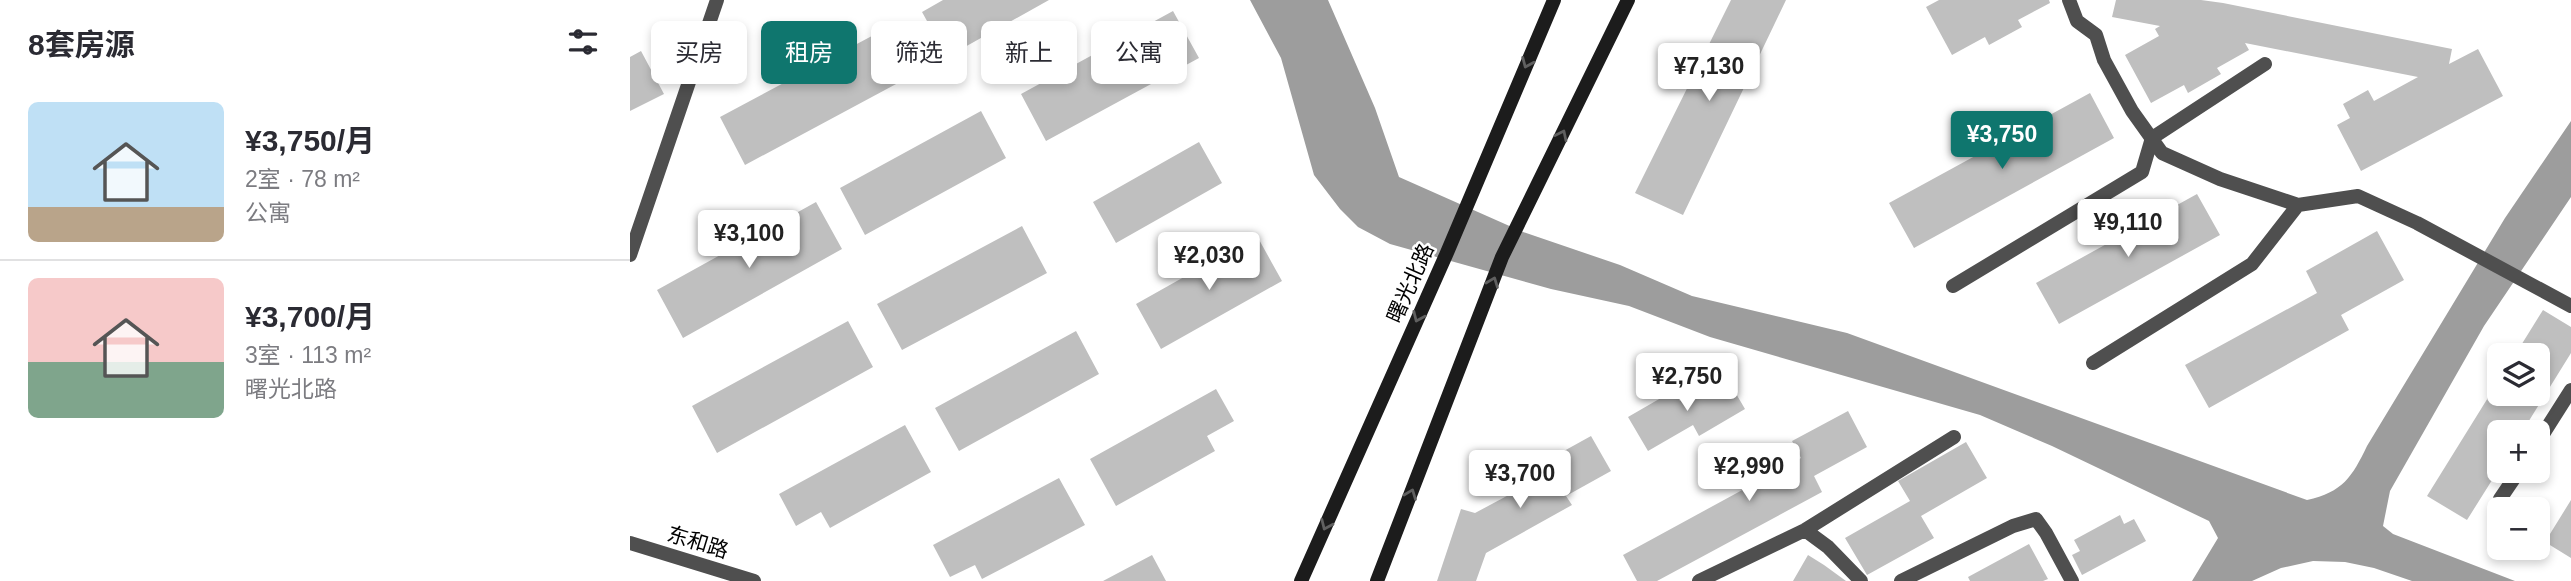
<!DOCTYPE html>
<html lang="zh">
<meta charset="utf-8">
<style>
body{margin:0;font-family:Helvetica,"Noto Sans SC",sans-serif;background:#f2f2f3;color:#2b2b33;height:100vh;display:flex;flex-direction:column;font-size:26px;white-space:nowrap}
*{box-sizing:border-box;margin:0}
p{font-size:23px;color:#7c7c81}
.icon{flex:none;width:38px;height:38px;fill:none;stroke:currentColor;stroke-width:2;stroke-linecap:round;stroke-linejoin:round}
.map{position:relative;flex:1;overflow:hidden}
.details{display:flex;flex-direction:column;background:#fff;width:630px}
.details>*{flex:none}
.guide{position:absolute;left:21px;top:21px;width:665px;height:63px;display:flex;gap:14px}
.controls{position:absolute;left:1857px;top:343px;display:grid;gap:14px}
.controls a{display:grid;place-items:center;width:63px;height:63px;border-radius:10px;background:#fff;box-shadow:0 4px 10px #0003;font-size:35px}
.price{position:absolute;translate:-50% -60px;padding:0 16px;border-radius:7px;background:#fff;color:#222;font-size:23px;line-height:46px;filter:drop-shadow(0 2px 4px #0008)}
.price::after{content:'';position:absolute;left:50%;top:42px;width:21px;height:16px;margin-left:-10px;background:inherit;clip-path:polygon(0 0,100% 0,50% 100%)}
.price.current{background:#0f766e;color:#fff}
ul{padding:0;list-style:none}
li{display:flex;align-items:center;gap:21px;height:175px;padding:0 28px}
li+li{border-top:2px solid #e1e1e2}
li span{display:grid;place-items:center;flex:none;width:196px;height:140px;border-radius:10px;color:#555}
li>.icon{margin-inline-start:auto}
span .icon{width:84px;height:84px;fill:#fffc;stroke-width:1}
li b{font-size:30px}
h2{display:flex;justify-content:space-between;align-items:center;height:84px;padding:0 28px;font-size:30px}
.pill{padding:0 24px;border-radius:10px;background:#fff;box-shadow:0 4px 10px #0003;font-size:24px;line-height:63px}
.pill.current{background:#0f766e;color:#fff}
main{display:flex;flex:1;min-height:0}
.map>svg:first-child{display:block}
.water{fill:#9d9d9d}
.building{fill:#bfbfbf}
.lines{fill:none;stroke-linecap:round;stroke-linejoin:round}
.service{stroke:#4f4f4f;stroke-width:14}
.tertiary{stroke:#4f4f4f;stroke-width:14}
.secondary{stroke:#1c1c1c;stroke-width:14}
.oneway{stroke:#606060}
.labels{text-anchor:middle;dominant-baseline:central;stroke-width:5;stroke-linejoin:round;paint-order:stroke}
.street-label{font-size:21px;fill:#000;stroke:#fff}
</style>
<main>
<section class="details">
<h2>8套房源<svg class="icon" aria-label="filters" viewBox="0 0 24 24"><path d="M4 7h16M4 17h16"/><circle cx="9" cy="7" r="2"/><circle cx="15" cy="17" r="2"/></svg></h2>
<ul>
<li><span style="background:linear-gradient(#bfe0f5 75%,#b9a48a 0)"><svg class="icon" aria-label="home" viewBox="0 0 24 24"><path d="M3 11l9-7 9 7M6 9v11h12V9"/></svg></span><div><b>¥3,750/月</b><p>2室 · 78 m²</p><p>公寓</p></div></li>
<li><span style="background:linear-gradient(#f6c9c9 60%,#7fa58c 0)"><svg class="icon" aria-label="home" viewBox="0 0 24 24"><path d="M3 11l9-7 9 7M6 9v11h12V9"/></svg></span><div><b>¥3,700/月</b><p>3室 · 113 m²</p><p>曙光北路</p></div></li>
</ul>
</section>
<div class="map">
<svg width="1941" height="581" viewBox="0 0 1941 581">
<rect width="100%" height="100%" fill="#fff"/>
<!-- water -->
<path class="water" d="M620 0H698L745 108 769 177 893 232 990 265 1062 296 1217 333 1677 500C1713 492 1722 477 1737 446L1875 218 1941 121V197L1854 326 1760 491 1753 526 1763 534 1885 581H1782L1744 568 1715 562 1683 561 1651 568 1622 581H1562L1588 538 1579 521 1422 446 1350 415 1080 337 999 306 921 289 760 244 728 227 710 209 684 175 651 58Z"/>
<!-- building -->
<path class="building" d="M313 0H419L317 57 292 12Z
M1101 0H1156L1053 215 1005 193Z
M1309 0H1419L1420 3 1388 20 1392 27 1359 45 1355 37 1322 55 1296 7Z
M1486 0H1571L1593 3 1822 49 1819 64 1848 49 1873 96 1731 171 1707 125 1720 118 1713 104 1738 90 1744 101 1788 77 1615 43 1619 50 1587 68 1591 74 1558 93 1554 85 1521 103 1495 55 1529 36 1525 29 1530 26 1482 17Z
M543 11 569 58 416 141 391 94Z
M255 29 281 76 115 165 90 117Z
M11 51 34 94 0 111V57Z
M1460 93 1484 138 1284 248 1259 203Z
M351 111 376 158 235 235 210 188Z
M569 142 592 183 486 243 463 202Z
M1567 194 1590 235 1429 324 1406 283Z
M186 202 212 249 53 338 27 290Z
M392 226 417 273 272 350 247 304Z
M1747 231 1774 280 1711 315 1719 330 1579 408 1555 365 1687 293 1676 271Z
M627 236 652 281 531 349 506 304Z
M1913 310 1941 327V353L1892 432H1869V469L1837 520 1797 496 1869 380V394H1908V355H1885Z
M218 321 243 367 87 453 62 406Z
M446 331 469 374 329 451 305 408Z
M1095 375 1115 409 1069 436 1063 425 1018 451 998 417 1043 391 1050 401Z
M586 389 604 421 577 436 585 451 486 506 460 459Z
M1218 411 1237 447 1184 476 1192 492 1027 581H1007L993 555 1171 458 1162 441Z
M275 425 301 472 200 528 191 512 166 526 149 494Z
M961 436 981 471 936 496 942 505 856 553 846 581H807L831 509 845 513 920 473 914 462Z
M1336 442 1357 478 1291 516 1304 538 1237 575 1215 538 1280 501 1268 481Z
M429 478 455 525 352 579 345 565 320 577 303 545Z
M1941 500V558L1915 542Z
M1490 515 1494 524 1504 519 1516 541 1452 575 1442 555 1450 551 1444 540Z
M1399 544 1418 579 1413 581H1340L1338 577Z
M522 555 536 581H473Z
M1178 555 1194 565 1216 581H1163Z"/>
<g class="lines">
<!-- service -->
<path class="service" d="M1439 0 1447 21 1466 35 1474 60 1502 111 1532 153 1590 179 1668 205 1728 196 1787 223 1941 306
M0 255 87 0
M1323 286 1512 172 1522 138 1635 64
M1463 363 1622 264 1668 205
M1908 442 1941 390
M1870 499 1889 471
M1175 530 1198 547 1231 581
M1069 581 1175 530 1324 437
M1271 581 1383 526 1406 519 1416 533 1442 581"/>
<!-- tertiary -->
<path class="tertiary" d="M0 543 124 581"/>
<!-- secondary -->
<path class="secondary" d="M671 581 816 255 924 0
M747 581 872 257 998 0"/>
</g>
<!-- one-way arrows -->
<defs><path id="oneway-chevron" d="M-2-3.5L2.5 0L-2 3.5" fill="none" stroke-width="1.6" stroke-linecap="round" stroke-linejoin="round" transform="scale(1.75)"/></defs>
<g class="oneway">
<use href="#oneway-chevron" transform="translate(897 63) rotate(113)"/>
<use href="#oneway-chevron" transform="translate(932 135) rotate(-64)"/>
<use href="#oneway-chevron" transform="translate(863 282) rotate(-69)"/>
<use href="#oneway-chevron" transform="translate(788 317) rotate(114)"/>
<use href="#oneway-chevron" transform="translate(781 494) rotate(-69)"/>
<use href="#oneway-chevron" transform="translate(696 525) rotate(114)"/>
</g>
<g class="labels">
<!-- street labels -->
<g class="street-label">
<text transform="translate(780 283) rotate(-66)">曙光北路</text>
<text transform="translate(68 542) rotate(17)">东和路</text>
</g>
</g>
</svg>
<div class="controls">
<a><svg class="icon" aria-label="layers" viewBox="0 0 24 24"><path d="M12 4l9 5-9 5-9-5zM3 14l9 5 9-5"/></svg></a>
<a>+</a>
<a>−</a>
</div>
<b class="price" style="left:1079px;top:103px">¥7,130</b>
<b class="price current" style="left:1372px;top:171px">¥3,750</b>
<b class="price" style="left:1498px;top:259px">¥9,110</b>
<b class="price" style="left:119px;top:270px">¥3,100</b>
<b class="price" style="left:579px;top:292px">¥2,030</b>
<b class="price" style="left:1057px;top:413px">¥2,750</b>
<b class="price" style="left:1119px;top:503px">¥2,990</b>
<b class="price" style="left:890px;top:510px">¥3,700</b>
<div class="guide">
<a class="pill">买房</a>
<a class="pill current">租房</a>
<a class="pill">筛选</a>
<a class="pill">新上</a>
<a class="pill">公寓</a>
</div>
</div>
</main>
